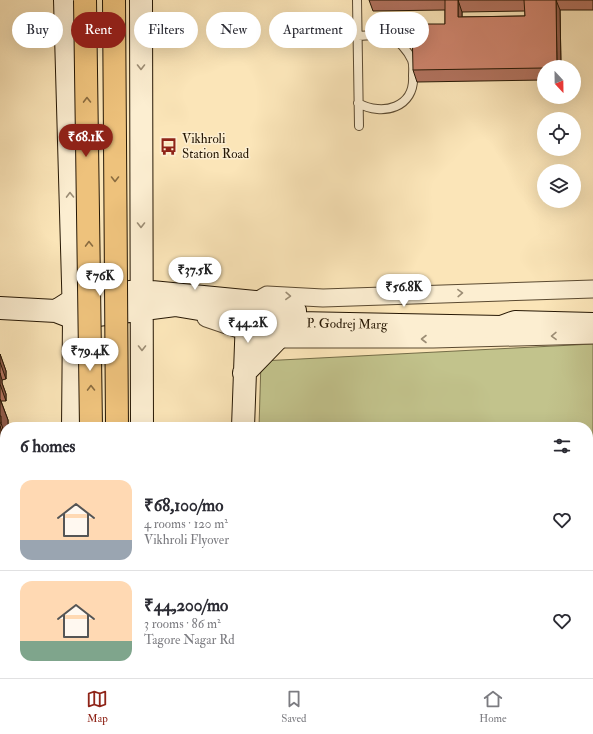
<!DOCTYPE html>
<meta charset="utf-8">
<style>
body{margin:0;font-family:"IM FELL Double Pica",serif;background:#f7f7f7;color:#2b2b33;height:100vh;display:flex;flex-direction:column;font-size:15px;white-space:nowrap}
*{box-sizing:border-box;margin:0}
p{font-size:13px;color:#7c7c81}
.icon{flex:none;width:22px;height:22px;fill:none;stroke:currentColor;stroke-width:2;stroke-linecap:round;stroke-linejoin:round}
.map{position:relative;flex:1;overflow:hidden}
.details{position:absolute;left:0px;top:422px;width:593px;height:256px;display:flex;flex-direction:column;background:#fff;border-radius:16px 16px 0 0;box-shadow:0 4px 16px #0002}
.details>*{flex:none}
.banner{position:absolute;left:12px;top:12px;width:569px;height:36px;display:flex;gap:8px}
.needle{width:26px;rotate:158deg}
.tools{position:absolute;left:537px;top:60px;display:grid;gap:8px}
.tools a{display:grid;place-items:center;width:44px;height:44px;border-radius:50%;background:#fff;box-shadow:0 4px 16px #0002;font-size:20px}
.price{position:absolute;translate:-50% -34px;padding:0 9px;border-radius:14px;background:#fff;color:#222;font-size:13px;line-height:26px;filter:drop-shadow(0 1px 2px #0008)}
.price::after{content:'';position:absolute;left:50%;top:24px;width:12px;height:9px;margin-left:-6px;background:inherit;clip-path:polygon(0 0,100% 0,50% 100%)}
.price.selected{background:#8f2418;color:#fff}
ul{padding:0;list-style:none}
li{display:flex;align-items:center;gap:12px;height:100px;padding:0 20px}
li+li{border-top:1px solid #e1e1e2}
li span{display:grid;place-items:center;flex:none;width:112px;height:80px;border-radius:12px;color:#555}
li>.icon{margin-inline-start:auto}
span .icon{width:48px;height:48px;fill:#fffc;stroke-width:1}
li b{font-size:17px}
h2{display:flex;justify-content:space-between;align-items:center;height:48px;padding:0 20px;font-size:17px}
.tag{padding:0 14px;border-radius:18px;background:#fff;box-shadow:0 4px 16px #0002;font-size:14px;line-height:36px}
.tag.selected{background:#8f2418;color:#fff}
.tab-bar{display:flex;justify-content:space-around;align-items:center;height:56px;border-top:1px solid #e1e1e2;background:#fff;font-size:11px;color:#7c7c81}
.tab-bar a{display:grid;justify-items:center;gap:2px}
.tab-bar .selected{color:#8f2418}
.map>svg:first-child{display:block}
.green{fill:#c2c38c;stroke:#746d48}
.lines{fill:none;stroke-linecap:round;stroke-linejoin:round}
.stream{stroke:#6f7c68;stroke-width:4}
.lane-casing{stroke:#5b4a31;stroke-width:10}
.street-casing{stroke:#5b4a31;stroke-width:19}
.secondary-casing{stroke:#261704;stroke-width:24}
.highway-casing{stroke:#261704;stroke-width:24}
.lane{stroke:#fceed1;stroke-width:8}
.street{stroke:#fceed1;stroke-width:17}
.secondary{stroke:#fceed1;stroke-width:22}
.highway{stroke:#eec27c;stroke-width:22}
.highway-bridge-casing{stroke:#261704;stroke-width:24;stroke-linecap:butt}
.highway-bridge{stroke:#eec27c;stroke-width:22}
.wall{fill:#b1725e;stroke:#261704;fill-rule:evenodd}
.shaded-wall{fill:#905c4c;stroke:#261704}
.building{fill:#ce846d;stroke:#261704}
.oneway{stroke:#9c8d75}
.oneway2{stroke:#8a6c40}
.labels{text-anchor:middle;dominant-baseline:central;stroke-width:3;stroke-linejoin:round;paint-order:stroke}
.poi-label{font-size:13px;fill:#261704;stroke:#fceed1;text-anchor:start}
.street-label{font-size:13px;fill:#261704;stroke:#fceed1}
</style>
<div class="map">
<svg width="593" height="678" viewBox="0 0 593 678">
<rect width="100%" height="100%" fill="#fbe5b8"/>
<filter id="stains"><feTurbulence type="fractalNoise" baseFrequency=".005" numOctaves="4"/><feColorMatrix values="0 0 0 0 .2 0 0 0 0 .09 0 0 0 0 .02 0 0 0 .5 -.17"/></filter>
<radialGradient id="worn" r=".72"><stop offset=".6" stop-color="#630" stop-opacity="0"/><stop offset="1" stop-color="#630" stop-opacity=".3"/></radialGradient>
<!-- green -->
<path class="green" d="M593 344V678H455L453 673H588V427H259L261 361Z"/>
<g class="lines">
<!-- stream -->
<path class="stream" d="M423 673 425 678
M46 678 47 676"/>
<defs>
<path id="lane" d="M357 0 359 126
M358 36 390 34C399 42 407 49 412 60 414 65 413 71 413 76 415 107 383 117 358 103"/>
<path id="street" d="M255 302 267 295 323 298 593 289
M206 318 259 336 277 339H433L593 335
M342 673V678"/>
<path id="secondary" d="M65 0 74 318 73 427
M141 0 142 427
M0 308 56 311 74 318 175 305 247 317 298 323 501 327 515 322 593 324
M56 311 78 297 141 291 255 302 295 311
M244 373 277 339
M243 427 247 317
M242 673V678"/>
<path id="highway" d="M72 673V678
M95 673V678
M119 673V678
M143 673V678"/>
</defs>
<!-- lane casing -->
<use href="#lane" class="lane-casing"/>
<!-- street casing -->
<use href="#street" class="street-casing"/>
<!-- secondary casing -->
<use href="#secondary" class="secondary-casing"/>
<!-- highway casing -->
<use href="#highway" class="highway-casing"/>
<!-- lane -->
<use href="#lane" class="lane"/>
<!-- street -->
<use href="#street" class="street"/>
<!-- secondary -->
<use href="#secondary" class="secondary"/>
<!-- highway -->
<use href="#highway" class="highway"/>
<defs>
<path id="highway-bridge" d="M85 0 91 427
M114 0 117 427"/>
</defs>
<!-- highway-bridge casing -->
<use href="#highway-bridge" class="highway-bridge-casing"/>
<!-- highway-bridge -->
<use href="#highway-bridge" class="highway-bridge"/>
</g>
<!-- wall -->
<path class="wall" d="M369 0H593V10H560L561 67H544V80L417 82 413 70 445 24V10L373 11ZM525 11V16L462 17V12Z
M0 354 6 371V379L2 380V383L6 394V401H1L8 420V427H5V462H0Z
M0 480 4 491 5 511V531H0Z
M0 542 3 549V562L5 566 4 595H0Z
M0 625 2 631V676H0Z
M168 673 200 678H169Z
M248 673H276V678H248Z
M288 673H324V678H289Z"/>
<!-- shaded-wall -->
<path class="shaded-wall" d="M458 0 462 12V29L458 17Z
M556 0 560 10 561 67H557Z
M0 354 6 371V379L0 362Z
M0 373 2 380V383L6 394V401L0 384Z
M0 399 8 420V427H5V435L1 423 0 417Z
M0 426 5 439V459L0 445Z
M0 480 4 491 5 528 0 514Z
M0 542 3 549V562L5 566 4 595 0 584Z
M0 625 2 631V676L0 670Z
M192 673H200V678H192Z
M266 673H270L272 678H270L268 674Z
M273 673H276V678H275Z
M317 673H324V678H318Z"/>
<!-- building -->
<path class="building" d="M445 0H459H458V17L525 16 524 0H556L557 67H544V68L413 70 412 24H445Z
M0 416H1V423H0Z
M168 673H192V678H174V674H168Z
M248 673H268V674H262V678H248Z
M288 673H317V676L289 678Z"/>
<!-- one-way arrows -->
<defs><path id="oneway-chevron" d="M-2-3.5L2.5 0L-2 3.5" fill="none" stroke-width="1.6" stroke-linecap="round" stroke-linejoin="round"/></defs>
<g class="oneway">
<use href="#oneway-chevron" transform="translate(141 67) rotate(90)"/>
<use href="#oneway-chevron" transform="translate(70 195) rotate(-91)"/>
<use href="#oneway-chevron" transform="translate(141 225) rotate(90)"/>
<use href="#oneway-chevron" transform="translate(460 293) rotate(-2)"/>
<use href="#oneway-chevron" transform="translate(288 296) rotate(2)"/>
<use href="#oneway-chevron" transform="translate(554 336) rotate(179)"/>
<use href="#oneway-chevron" transform="translate(424 339) rotate(-180)"/>
<use href="#oneway-chevron" transform="translate(142 348) rotate(90)"/>
</g>
<g class="oneway2">
<use href="#oneway-chevron" transform="translate(87 100) rotate(-91)"/>
<use href="#oneway-chevron" transform="translate(115 179) rotate(90)"/>
<use href="#oneway-chevron" transform="translate(89 244) rotate(-91)"/>
<use href="#oneway-chevron" transform="translate(91 388) rotate(-91)"/>
</g>
<!-- icons -->
<defs>
<symbol id="bus-bare" viewBox="-9 -9 18 18"><path d="M-5-6H5V4H4V6H2V4H-2V6H-4V4H-5ZM-3.5-4V0h7V-4ZM-3.5 1.2v1.5H-2V1.2ZM2 1.2v1.5H3.5V1.2Z" fill="#8f2418" stroke="#fceed1" stroke-width="2.5" paint-order="stroke"/></symbol>
</defs>
<g fill-rule="evenodd">
<use href="#bus-bare" x="156" y="134" width="25" height="25"/>
</g>
<g class="labels">
<!-- poi labels -->
<g class="poi-label">
<text x="182" y="139">Vikhroli<tspan x="182" dy="15">Station Road</tspan></text>
</g>
<!-- street labels -->
<g class="street-label">
<text transform="translate(347 324) rotate(1)">P. Godrej Marg</text>
</g>
</g>
<rect width="100%" height="100%" filter="url(#stains)"/>
<rect width="100%" height="100%" fill="url(#worn)"/>
</svg>
<div class="tools">
<a><svg class="needle" viewBox="-14 -14 28 28"><path d="M0-13l5 13h-10z" fill="#e53935"/><path d="M0 13l5-13h-10z" fill="#7c7c81"/></svg></a>
<a><svg class="icon" aria-label="locate" viewBox="0 0 24 24"><circle cx="12" cy="12" r="6"/><path d="M12 2v4M12 18v4M2 12h4M18 12h4"/></svg></a>
<a><svg class="icon" aria-label="layers" viewBox="0 0 24 24"><path d="M12 4l9 5-9 5-9-5zM3 14l9 5 9-5"/></svg></a>
</div>
<b class="price selected" style="left:86px;top:158px">₹68.1K</b>
<b class="price" style="left:195px;top:291px">₹37.5K</b>
<b class="price" style="left:100px;top:297px">₹76K</b>
<b class="price" style="left:404px;top:308px">₹56.8K</b>
<b class="price" style="left:248px;top:344px">₹44.2K</b>
<b class="price" style="left:90px;top:372px">₹79.4K</b>
<div class="banner">
<a class="tag">Buy</a>
<a class="tag selected">Rent</a>
<a class="tag">Filters</a>
<a class="tag">New</a>
<a class="tag">Apartment</a>
<a class="tag">House</a>
</div>
<section class="details">
<h2>6 homes<svg class="icon" aria-label="filters" viewBox="0 0 24 24"><path d="M4 7h16M4 17h16"/><circle cx="9" cy="7" r="2"/><circle cx="15" cy="17" r="2"/></svg></h2>
<ul>
<li><span style="background:linear-gradient(#ffd9b3 75%,#9aa5b1 0)"><svg class="icon" aria-label="home" viewBox="0 0 24 24"><path d="M3 11l9-7 9 7M6 9v11h12V9"/></svg></span><div><b>₹68,100/mo</b><p>4 rooms · 120 m²</p><p>Vikhroli Flyover</p></div><svg class="icon" aria-label="heart" viewBox="0 0 24 24"><path d="M12 20l-8-8c-3-5 5-10 8-4 3-6 11-1 8 4z"/></svg></li>
<li><span style="background:linear-gradient(#ffd9b3 75%,#7fa58c 0)"><svg class="icon" aria-label="home" viewBox="0 0 24 24"><path d="M3 11l9-7 9 7M6 9v11h12V9"/></svg></span><div><b>₹44,200/mo</b><p>3 rooms · 86 m²</p><p>Tagore Nagar Rd</p></div><svg class="icon" aria-label="heart" viewBox="0 0 24 24"><path d="M12 20l-8-8c-3-5 5-10 8-4 3-6 11-1 8 4z"/></svg></li>
</ul>
</section>
</div>
<nav class="tab-bar">
<a class="selected"><svg class="icon" aria-label="map" viewBox="0 0 24 24"><path d="M3 6l6-2 6 2 6-2v14l-6 2-6-2-6 2zM9 4v14M15 6v14"/></svg>Map</a>
<a><svg class="icon" aria-label="saved" viewBox="0 0 24 24"><path d="M7 4h10v16l-5-4-5 4z"/></svg>Saved</a>
<a><svg class="icon" aria-label="home" viewBox="0 0 24 24"><path d="M3 11l9-7 9 7M6 9v11h12V9"/></svg>Home</a>
</nav>
